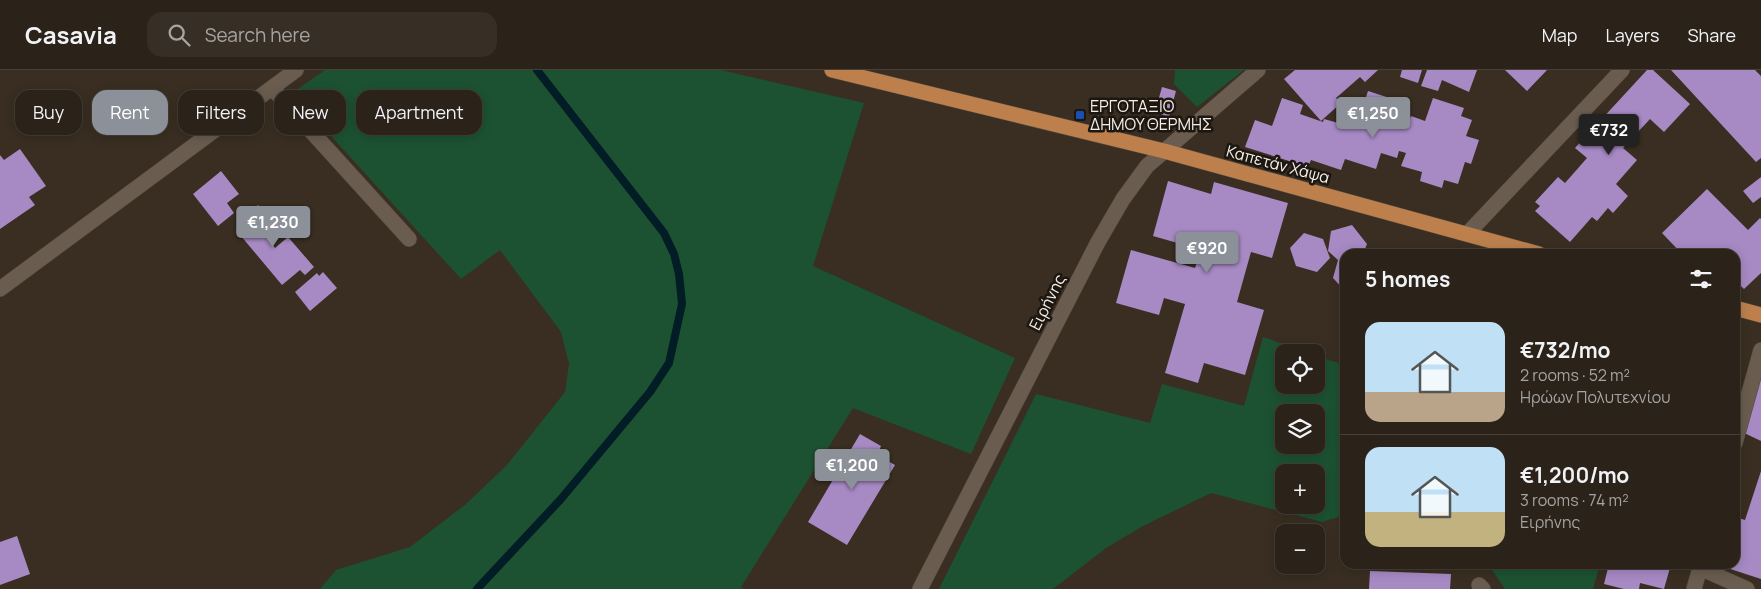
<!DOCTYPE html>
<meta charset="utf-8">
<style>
body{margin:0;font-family:Manrope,sans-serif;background:#372f26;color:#f1f3f6;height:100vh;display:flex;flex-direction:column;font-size:19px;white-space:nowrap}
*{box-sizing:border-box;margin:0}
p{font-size:16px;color:#a6a4a2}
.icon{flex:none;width:28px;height:28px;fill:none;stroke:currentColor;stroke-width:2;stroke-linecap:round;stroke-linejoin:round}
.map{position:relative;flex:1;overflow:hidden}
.panel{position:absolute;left:1340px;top:179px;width:400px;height:320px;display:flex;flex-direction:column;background:#2b2219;border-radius:15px;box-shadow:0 2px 12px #0003,0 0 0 1px #473f38}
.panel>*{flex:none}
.guide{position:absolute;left:15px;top:20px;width:475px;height:45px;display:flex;gap:10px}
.buttons{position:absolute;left:1275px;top:274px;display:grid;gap:10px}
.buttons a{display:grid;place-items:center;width:50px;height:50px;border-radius:10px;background:#2b2219;box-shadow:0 2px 12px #0003,0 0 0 1px #473f38;font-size:25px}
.price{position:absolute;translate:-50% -42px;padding:0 11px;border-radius:5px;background:#8c9099;color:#fff;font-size:16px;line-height:32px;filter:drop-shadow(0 1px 2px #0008)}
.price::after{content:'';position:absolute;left:50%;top:30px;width:15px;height:11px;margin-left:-8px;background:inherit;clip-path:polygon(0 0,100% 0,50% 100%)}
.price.active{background:#222;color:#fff}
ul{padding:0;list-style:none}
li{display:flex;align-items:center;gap:15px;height:125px;padding:0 25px}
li+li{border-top:1px solid #473f38}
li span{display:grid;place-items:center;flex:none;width:140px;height:100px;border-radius:15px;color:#555}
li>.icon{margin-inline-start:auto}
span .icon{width:60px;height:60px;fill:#fffc;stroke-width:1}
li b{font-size:21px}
h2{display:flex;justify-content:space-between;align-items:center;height:60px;padding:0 25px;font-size:21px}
.tag{padding:0 18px;border-radius:15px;background:#2b2219;box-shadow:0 2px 12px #0003,0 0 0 1px #473f38;font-size:18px;line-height:45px}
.tag.active{background:#8c9099;color:#fff}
header{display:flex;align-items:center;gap:30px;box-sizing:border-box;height:70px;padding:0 25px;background:#2b2219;border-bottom:1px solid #473f38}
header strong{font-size:24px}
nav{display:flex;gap:28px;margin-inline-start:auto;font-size:18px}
.search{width:350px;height:45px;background:#372f26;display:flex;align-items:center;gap:12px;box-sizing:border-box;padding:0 18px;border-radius:15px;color:#a6a4a2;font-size:19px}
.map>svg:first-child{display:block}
.green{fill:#1c5232;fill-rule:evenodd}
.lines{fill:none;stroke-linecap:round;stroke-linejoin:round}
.stream{stroke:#021d25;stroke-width:8}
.building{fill:#a789c4}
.minor-casing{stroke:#534a3f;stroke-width:16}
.major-casing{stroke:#534a3f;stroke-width:16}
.minor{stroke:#6a5d4f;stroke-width:15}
.major{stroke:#bd804d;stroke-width:15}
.transit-dot{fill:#1a4fb4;stroke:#1c1711;stroke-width:2}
.labels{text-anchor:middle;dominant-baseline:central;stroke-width:5;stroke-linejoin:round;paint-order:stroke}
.poi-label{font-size:16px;fill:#f6eee6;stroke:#1c1711;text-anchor:start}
.street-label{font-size:16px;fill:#f6eee6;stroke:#1c1711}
</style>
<header>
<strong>Casavia</strong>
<div class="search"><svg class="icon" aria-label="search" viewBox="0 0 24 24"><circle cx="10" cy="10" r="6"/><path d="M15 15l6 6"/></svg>Search here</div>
<nav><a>Map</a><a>Layers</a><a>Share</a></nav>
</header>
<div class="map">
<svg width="1761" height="519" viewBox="0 0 1761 519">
<rect width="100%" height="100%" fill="#392e21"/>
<!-- green -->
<path class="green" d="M325 0H721L864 33 813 196 1015 288 971 384 853 338 741 517 743 519H320L336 500 410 477 466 434 507 395 565 322 569 294 561 262 500 180 461 209 292 23Z
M1175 0H1244L1197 37 1174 14Z
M1263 267 1307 282H1284V315H1316V286L1345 295V445L1322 452 1211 423 1143 456 1106 478 1053 519H939L1036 324 1150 353 1162 314 1244 336ZM1284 342H1316V375H1284ZM1316 402V435H1284V402Z
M1488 494H1600L1593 519H1505Z"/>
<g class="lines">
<!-- stream -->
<path class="stream" d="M477 519 561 429 650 322 669 293 682 234 679 204 674 184 664 163 537 0"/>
</g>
<!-- building -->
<path class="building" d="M1295 0H1378L1365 12 1360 7 1336 28 1341 33 1321 51 1284 9Z
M1402 0H1422L1418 13 1400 7Z
M1427 0H1477L1469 22 1442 10 1438 21 1421 16Z
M1505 0H1547L1527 21Z
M1647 0H1653L1690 34 1664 62 1650 49 1623 78 1637 90 1616 114 1628 126 1613 143 1608 138 1597 151 1592 147 1570 172 1535 141 1540 136 1535 132 1558 107 1565 113 1587 88 1575 78Z
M1671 0H1755L1761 6V88L1756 92Z
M1162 17 1176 21 1169 47 1155 42Z
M1368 21 1399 31 1394 46 1409 51 1411 46 1425 51 1433 28 1464 38 1461 46 1472 50 1466 66 1479 70 1471 94 1465 92 1458 114 1444 110 1442 118 1420 111 1422 102 1401 96 1406 83 1399 81 1397 88 1381 83 1376 99 1345 89 1341 100 1311 90 1308 97 1245 77 1255 50 1272 56 1282 28 1303 35 1300 44 1323 52 1324 49 1356 58Z
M20 79 46 116 29 127 35 135 0 159V85L4 90Z
M221 101 239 124 227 133 234 143 218 156 193 124Z
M1761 107V127L1753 133 1743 121Z
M1168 111 1211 124 1214 112 1288 133 1272 188 1251 182 1237 232 1264 240 1245 305 1204 293 1198 313 1165 303 1185 234 1164 228 1159 245 1116 233 1131 180 1195 198 1203 174 1196 172 1195 178 1153 166Z
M1707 119 1748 160 1760 148 1761 149V203L1744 219 1735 210V184H1720L1716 180 1712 184H1682L1662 163Z
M258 135 277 157 266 166 273 175 275 178 288 167 314 197 305 205 300 200 282 215 236 160 251 147 248 143Z
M1352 155 1367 174 1363 184H1345V221L1333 208 1338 190 1328 181 1331 161Z
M1304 163 1323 169 1330 188 1317 202 1296 196 1290 178Z
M1408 178 1431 183 1430 184H1406Z
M323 202 337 218 310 241 295 222 317 203 319 206Z
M1761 302V371L1740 361Z
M860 364 881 376 877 385 895 395 847 475 808 452Z
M1761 401V509L1715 494H1735V447L1745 450Z
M17 466 30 504 0 515V472Z
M1609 494H1671L1664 519 1640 513 1639 519H1624L1604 514Z
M1370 501 1451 504 1450 519H1369Z"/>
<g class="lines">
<defs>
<path id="minor" d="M272 18 409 169
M1468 163 1622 0
M0 219 296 0
M1735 373 1761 280
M1700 498 1747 519
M1479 515 1483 519
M920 519 1098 172 1123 129 1147 96 1258 0
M1694 519 1701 494"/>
<path id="major" d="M832 0 1164 81 1539 184
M1735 238 1761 245"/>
</defs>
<!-- minor casing -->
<use href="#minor" class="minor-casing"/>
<!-- major casing -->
<use href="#major" class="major-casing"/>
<!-- minor -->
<use href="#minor" class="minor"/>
<!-- major -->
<use href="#major" class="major"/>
</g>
<!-- markers -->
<rect class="transit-dot" x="1075" y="40" width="10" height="10" rx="2.5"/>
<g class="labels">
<!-- poi labels -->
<g class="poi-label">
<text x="1090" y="36">ΕΡΓΟΤΑΞΙΟ<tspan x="1090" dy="18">ΔΗΜΟΥ ΘΕΡΜΗΣ</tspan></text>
</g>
<!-- street labels -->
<g class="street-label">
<text transform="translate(1278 94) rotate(15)">Καπετάν Χάψα</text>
<text transform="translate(1047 232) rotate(-63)">Ειρήνης</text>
</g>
</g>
</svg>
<div class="buttons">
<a><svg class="icon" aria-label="locate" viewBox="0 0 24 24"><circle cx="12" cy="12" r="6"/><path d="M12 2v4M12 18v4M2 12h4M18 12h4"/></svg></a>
<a><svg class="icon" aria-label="layers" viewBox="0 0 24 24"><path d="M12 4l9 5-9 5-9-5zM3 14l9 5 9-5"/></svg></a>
<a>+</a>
<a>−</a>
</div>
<b class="price" style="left:1373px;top:69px">€1,250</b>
<b class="price active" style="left:1609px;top:86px">€732</b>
<b class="price" style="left:273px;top:178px">€1,230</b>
<b class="price" style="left:1207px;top:204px">€920</b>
<b class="price" style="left:852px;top:421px">€1,200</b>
<div class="guide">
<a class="tag">Buy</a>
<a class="tag active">Rent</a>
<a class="tag">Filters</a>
<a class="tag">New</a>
<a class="tag">Apartment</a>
</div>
<section class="panel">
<h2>5 homes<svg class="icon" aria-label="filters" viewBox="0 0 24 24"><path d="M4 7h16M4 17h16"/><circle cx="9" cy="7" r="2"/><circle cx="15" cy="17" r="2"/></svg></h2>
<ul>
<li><span style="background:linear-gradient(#bfe0f5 70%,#b9a48a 0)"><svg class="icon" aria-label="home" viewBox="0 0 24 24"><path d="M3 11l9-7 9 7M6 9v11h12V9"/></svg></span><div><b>€732/mo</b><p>2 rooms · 52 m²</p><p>Ηρώων Πολυτεχνίου</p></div></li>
<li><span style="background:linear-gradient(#bfe0f5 65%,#c2b280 0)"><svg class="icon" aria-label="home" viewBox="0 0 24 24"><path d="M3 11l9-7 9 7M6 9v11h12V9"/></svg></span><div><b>€1,200/mo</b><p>3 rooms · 74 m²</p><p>Ειρήνης</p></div></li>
</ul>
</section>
</div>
